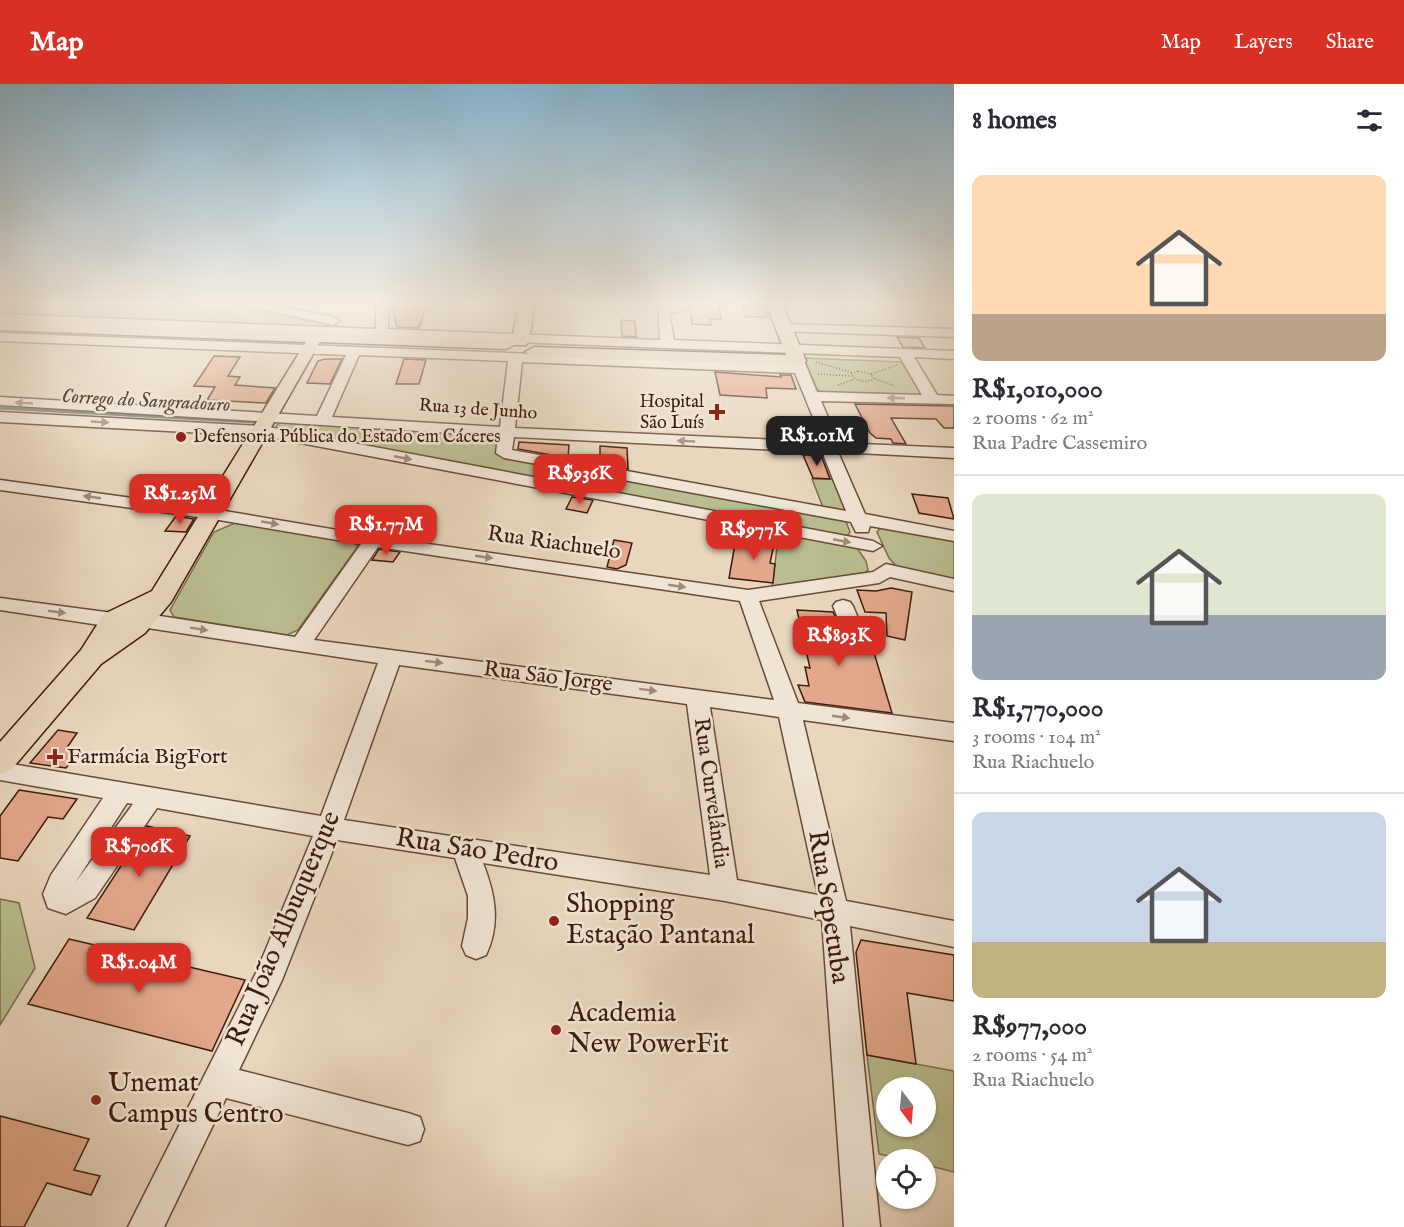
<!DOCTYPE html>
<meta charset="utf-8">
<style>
body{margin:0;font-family:"IM FELL English",serif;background:#f7f7f7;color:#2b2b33;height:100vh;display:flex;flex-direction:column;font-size:22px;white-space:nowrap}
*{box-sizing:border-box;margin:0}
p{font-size:20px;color:#7c7c81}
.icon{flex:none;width:33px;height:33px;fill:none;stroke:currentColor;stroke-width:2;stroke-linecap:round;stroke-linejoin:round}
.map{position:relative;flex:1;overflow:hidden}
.drawer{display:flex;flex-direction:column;background:#fff;width:450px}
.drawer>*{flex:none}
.needle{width:39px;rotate:164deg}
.tools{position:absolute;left:876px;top:993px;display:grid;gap:12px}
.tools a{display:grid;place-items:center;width:60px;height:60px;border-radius:50%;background:#fff;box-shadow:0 2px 4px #0004;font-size:30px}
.price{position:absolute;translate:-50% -51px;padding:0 14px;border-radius:12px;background:#d93025;color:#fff;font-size:20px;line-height:39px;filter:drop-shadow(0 2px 3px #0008)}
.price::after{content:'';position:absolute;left:50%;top:36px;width:18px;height:14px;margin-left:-9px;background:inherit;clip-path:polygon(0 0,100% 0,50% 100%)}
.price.selected{background:#222;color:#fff}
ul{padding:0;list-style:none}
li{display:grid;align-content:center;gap:12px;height:318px;padding:0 18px}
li+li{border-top:2px solid #e1e1e2}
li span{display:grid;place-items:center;height:186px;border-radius:12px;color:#555}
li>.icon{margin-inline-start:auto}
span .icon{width:108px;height:108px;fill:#fffc;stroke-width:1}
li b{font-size:26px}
h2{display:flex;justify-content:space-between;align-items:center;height:72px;padding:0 18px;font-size:26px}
header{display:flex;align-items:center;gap:36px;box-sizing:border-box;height:84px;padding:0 30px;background:#d93025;color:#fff}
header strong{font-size:28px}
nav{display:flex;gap:33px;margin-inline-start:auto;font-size:21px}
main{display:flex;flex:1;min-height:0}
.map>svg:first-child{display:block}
.green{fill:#b9bd8f;stroke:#7c6c4e;stroke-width:1.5;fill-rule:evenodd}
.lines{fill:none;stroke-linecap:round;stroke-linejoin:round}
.stream{stroke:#737a6e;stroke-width:3}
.building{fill:#e3a88c;stroke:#3e1c0c;stroke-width:1.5}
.minor-casing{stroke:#684a38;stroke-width:3}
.major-casing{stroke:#3e1c0c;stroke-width:3}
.path{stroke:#3e1c0c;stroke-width:1.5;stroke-dasharray:1 2;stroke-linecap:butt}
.minor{fill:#f0e4d4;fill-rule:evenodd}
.major{fill:#e8d6bd;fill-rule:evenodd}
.oneway{fill:#a08a7a}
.poi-dot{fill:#8f2418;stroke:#f0e4d4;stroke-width:2}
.labels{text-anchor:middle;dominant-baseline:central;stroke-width:5;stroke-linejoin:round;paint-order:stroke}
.far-poi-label{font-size:18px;fill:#3e1c0c;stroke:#f0e4d4;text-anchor:end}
.far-street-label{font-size:18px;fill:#3e1c0c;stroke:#f0e4d4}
.far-water-label{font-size:20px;font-style:italic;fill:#594b3d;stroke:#f0e4d4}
.street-label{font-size:22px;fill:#3e1c0c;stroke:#f0e4d4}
.poi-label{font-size:22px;fill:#3e1c0c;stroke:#f0e4d4;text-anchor:start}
.near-street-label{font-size:27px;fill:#3e1c0c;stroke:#f0e4d4}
.near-poi-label{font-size:27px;fill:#3e1c0c;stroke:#f0e4d4;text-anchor:start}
</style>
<header>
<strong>Map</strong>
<nav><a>Map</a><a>Layers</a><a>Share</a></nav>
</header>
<main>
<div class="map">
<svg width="954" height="1143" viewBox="0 0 954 1143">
<rect width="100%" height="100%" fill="#e8d6bd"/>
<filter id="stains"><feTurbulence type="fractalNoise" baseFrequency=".00333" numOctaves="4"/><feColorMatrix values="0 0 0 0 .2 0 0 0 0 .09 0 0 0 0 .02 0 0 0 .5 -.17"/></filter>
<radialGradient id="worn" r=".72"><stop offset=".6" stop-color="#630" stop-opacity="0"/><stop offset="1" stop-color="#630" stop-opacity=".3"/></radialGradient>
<!-- green -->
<path class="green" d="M0 219H43L30 232 0 231Z
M72 219H216L354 245 57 233Z
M804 274 901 278 922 309 915 312 821 308 817 305Z
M285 336 498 350 496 368 498 370 845 435 850 448 848 451 840 452 276 346V342Z
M812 395H836L848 428 824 426Z
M235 439 352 457 358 462 298 546 287 551 174 533 170 526 214 448Z
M882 442 954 455V497L897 483 889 474 877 448Z
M779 448 857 464 866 477 868 486 865 489 772 503Z
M0 815 19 819 35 884 0 941Z
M867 971 954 987V1088L926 1081V1076L901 1075 879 1070ZM886 1004H926V1042H886Z"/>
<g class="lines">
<!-- stream -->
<path class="stream" d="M0 324 254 338"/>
</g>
<!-- building -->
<path class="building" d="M391 219H427L419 244 397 243Z
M689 219H718L721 235H710L711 241 692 240Z
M741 219H763L768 233H745Z
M621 236 635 237 636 253 622 252Z
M897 253 919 254 925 264 903 263Z
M214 272 240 273 228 292 240 293 235 301 275 304 266 319 207 316 215 303 194 302Z
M325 275H342L330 300 307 299 318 277Z
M404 275 426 276 419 300H396Z
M715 288 781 293 780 291H791L796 305 766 304 767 314 720 311Z
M855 320 954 322V344H944L936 335 891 334 906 360 893 359 891 355 876 354 870 349Z
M519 358 569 361 568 374 518 365Z
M600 362 627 364 628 385 600 380Z
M803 371H821L830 395 813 394Z
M912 410 948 414 954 435 919 429Z
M572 413 593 416 587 429 566 425Z
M176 432 194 435 186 448 165 447Z
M761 448 776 451 770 479 775 480 773 499 729 494 735 460 756 464Z
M614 456 632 459 626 481 617 485 607 483Z
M379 465 400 468 393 478 372 476Z
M891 504 912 508 905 556 887 552 886 529 865 528 857 506 876 507Z
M797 526 833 528 852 568H866L872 562 892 629 805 618 798 601 809 602 805 583 810 584Z
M58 646 77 649 66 665 79 667 66 684 30 679Z
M19 706 77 715 63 735 48 733 18 777 0 774V732Z
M147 742 190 752 134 846 87 834Z
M69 855 245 896 212 967 28 920Z
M861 856 954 871V917L907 909 916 980 867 971 856 868Z
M0 1032 89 1055 74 1086 100 1092 91 1111 47 1099 24 1143H0Z"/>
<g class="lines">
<defs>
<path id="minor" d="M236 219H263L333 233 339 237 333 241Z
M376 219H388V245L660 256 658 223 686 219 684 226 669 229 674 256 954 267V275L914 273 937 311 954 312V320L821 317 839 359 954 364V374L838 368 865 430 954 447V457L870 442 868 448H856L851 438 504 374 496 369 498 352 0 321V313L317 332 346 271 0 257V249L792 280V274L797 273 804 277 817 308 922 311 900 273 0 238V230L376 245ZM359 271 508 277 500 343 332 333ZM522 278 795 289 823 358 515 344ZM514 353 822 368 846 427 512 366Z
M783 240 954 245V253L778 247V241Z
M0 328 263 342 873 457 882 462 873 467 263 352 0 338Z
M0 396 213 425 373 452 748 506 873 488 886 480 954 495V507L890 493 879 499 759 517 798 619 954 639V657L803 636 846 817 954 837V863L850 842 880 1143H844L822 836 725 817 483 779C495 810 501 839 486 871L476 875 466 871 462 862 468 834V812L455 774 337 756 282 896 239 986 408 1029 420 1033 424 1045 420 1057 408 1061 226 1014 164 1143H128L256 889 313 752 157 724 95 814 66 830 48 824 43 810 51 791 103 714 0 696V678L321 732 378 579 141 543 134 541 131 536 134 531 141 529 295 553 361 460 213 435 0 406ZM378 463 740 517 774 616 314 556ZM399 581 687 620 710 791 344 736ZM710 623 779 633 818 811 737 796ZM127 719 133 720 75 799Z
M0 514 113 529 120 531 123 536 120 541 113 543 0 526Z
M843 516 850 518 853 522 869 561 866 566H852L849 561 833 522 836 518Z"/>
<path id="major" d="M519 219H535L529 257 526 261H514L506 265 320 258 171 518 145 549 101 580 11 686 0 690V658L81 566 104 530 152 507 306 258 0 246V236L512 256Z
M766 219H782L806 277 803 281 534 273 525 268 534 263 786 271Z"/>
</defs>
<!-- minor casing -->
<use href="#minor" class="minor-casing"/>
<!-- major casing -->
<use href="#major" class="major-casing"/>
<!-- path -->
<path class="path" d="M4 219 42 221
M816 278 853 289
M858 287 871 290 874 295C865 299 857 298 851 290Z
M818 290 851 292
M871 290 897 281
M875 295 895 302
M838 301 855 295"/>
<!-- minor -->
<use href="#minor" class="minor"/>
<!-- major -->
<use href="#major" class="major"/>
</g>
<!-- one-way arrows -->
<defs><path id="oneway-solid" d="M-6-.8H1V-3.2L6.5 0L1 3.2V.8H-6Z" transform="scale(1.5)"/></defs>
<g class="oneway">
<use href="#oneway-solid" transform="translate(896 314) rotate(-178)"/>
<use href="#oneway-solid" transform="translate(24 319) rotate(-177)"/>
<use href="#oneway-solid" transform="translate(100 338) rotate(3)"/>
<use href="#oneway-solid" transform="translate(686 357) rotate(-177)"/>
<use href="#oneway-solid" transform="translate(403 374) rotate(11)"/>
<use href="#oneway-solid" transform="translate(92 413) rotate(-172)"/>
<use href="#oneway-solid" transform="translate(270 439) rotate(10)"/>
<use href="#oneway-solid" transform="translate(842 457) rotate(11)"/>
<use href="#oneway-solid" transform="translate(484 473) rotate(8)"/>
<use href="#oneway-solid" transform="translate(677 502) rotate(8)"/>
<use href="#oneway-solid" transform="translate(57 528) rotate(8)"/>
<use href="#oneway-solid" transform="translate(199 545) rotate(9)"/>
<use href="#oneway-solid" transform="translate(434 578) rotate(7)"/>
<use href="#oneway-solid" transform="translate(648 606) rotate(7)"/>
<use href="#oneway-solid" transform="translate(841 633) rotate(8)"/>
</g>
<!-- sky -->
<linearGradient id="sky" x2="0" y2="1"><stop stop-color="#87b6d2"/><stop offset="0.58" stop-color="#f5ede1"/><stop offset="1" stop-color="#f5ede1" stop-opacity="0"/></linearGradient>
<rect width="954" height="379" fill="url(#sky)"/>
<!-- markers -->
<g class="poi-dot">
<path d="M714 319h6v6h6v6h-6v6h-6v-6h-6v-6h6z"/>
<circle cx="181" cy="353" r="6"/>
<path d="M52 664h6v6h6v6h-6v6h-6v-6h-6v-6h6z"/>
<circle cx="554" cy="837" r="6"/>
<circle cx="556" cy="946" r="6"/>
<circle cx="96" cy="1016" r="6"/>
</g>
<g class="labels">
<!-- far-poi labels -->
<g class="far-poi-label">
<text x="704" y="318">Hospital<tspan x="704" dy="21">São Luís</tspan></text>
<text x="193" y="353" text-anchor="start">Defensoria Pública do Estado em Cáceres</text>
</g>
<!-- far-street labels -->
<g class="far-street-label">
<text transform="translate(478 326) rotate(4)">Rua 13 de Junho</text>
</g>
<!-- far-water labels -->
<g class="far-water-label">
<text transform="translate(146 317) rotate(3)">Corrego do Sangradouro</text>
</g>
<!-- street labels -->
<g class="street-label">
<text transform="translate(554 459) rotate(8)">Rua Riachuelo</text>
<text transform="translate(548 593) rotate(7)">Rua São Jorge</text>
<text transform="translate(711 709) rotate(82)">Rua Curvelândia</text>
</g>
<!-- poi labels -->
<g class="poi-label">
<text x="67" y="673">Farmácia BigFort</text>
</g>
<!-- near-street labels -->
<g class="near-street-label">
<text transform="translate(477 767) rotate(9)">Rua São Pedro</text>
<text transform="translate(828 823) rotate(81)">Rua Sepetuba</text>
<text transform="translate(284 845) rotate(-67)">Rua João Albuquerque</text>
</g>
<!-- near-poi labels -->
<g class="near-poi-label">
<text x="566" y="821">Shopping<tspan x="566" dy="31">Estação Pantanal</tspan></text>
<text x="568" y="930">Academia<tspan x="568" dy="31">New PowerFit</tspan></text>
<text x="108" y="1000">Unemat<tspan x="108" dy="31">Campus Centro</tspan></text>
</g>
</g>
<rect width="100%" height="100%" filter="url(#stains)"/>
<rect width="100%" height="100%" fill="url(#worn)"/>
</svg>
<div class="tools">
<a><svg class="needle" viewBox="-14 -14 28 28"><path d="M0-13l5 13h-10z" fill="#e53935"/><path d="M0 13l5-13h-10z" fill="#7c7c81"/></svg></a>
<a><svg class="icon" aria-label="locate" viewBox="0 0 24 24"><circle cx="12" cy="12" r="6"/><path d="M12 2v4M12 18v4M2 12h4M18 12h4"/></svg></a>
</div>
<b class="price selected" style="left:817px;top:383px">R$1.01M</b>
<b class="price" style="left:580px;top:421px">R$936K</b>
<b class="price" style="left:180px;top:441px">R$1.25M</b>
<b class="price" style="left:386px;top:472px">R$1.77M</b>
<b class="price" style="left:754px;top:477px">R$977K</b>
<b class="price" style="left:839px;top:583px">R$893K</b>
<b class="price" style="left:139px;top:794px">R$706K</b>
<b class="price" style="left:139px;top:910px">R$1.04M</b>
</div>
<section class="drawer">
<h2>8 homes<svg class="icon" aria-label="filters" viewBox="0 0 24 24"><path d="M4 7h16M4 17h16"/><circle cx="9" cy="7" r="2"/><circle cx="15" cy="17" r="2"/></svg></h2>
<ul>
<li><span style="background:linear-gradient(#ffd9b3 75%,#b9a48a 0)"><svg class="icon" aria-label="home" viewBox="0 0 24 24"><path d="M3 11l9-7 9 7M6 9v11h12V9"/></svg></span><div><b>R$1,010,000</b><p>2 rooms · 62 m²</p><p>Rua Padre Cassemiro</p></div></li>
<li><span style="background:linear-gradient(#dfe7d0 65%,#9aa5b1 0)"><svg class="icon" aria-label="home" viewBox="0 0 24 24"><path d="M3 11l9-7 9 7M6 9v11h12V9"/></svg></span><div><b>R$1,770,000</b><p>3 rooms · 104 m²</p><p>Rua Riachuelo</p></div></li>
<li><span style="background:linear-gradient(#c9d6e8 70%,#c2b280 0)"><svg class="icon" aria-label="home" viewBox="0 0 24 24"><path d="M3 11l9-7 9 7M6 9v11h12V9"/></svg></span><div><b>R$977,000</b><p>2 rooms · 54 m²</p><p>Rua Riachuelo</p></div></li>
</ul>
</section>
</main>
